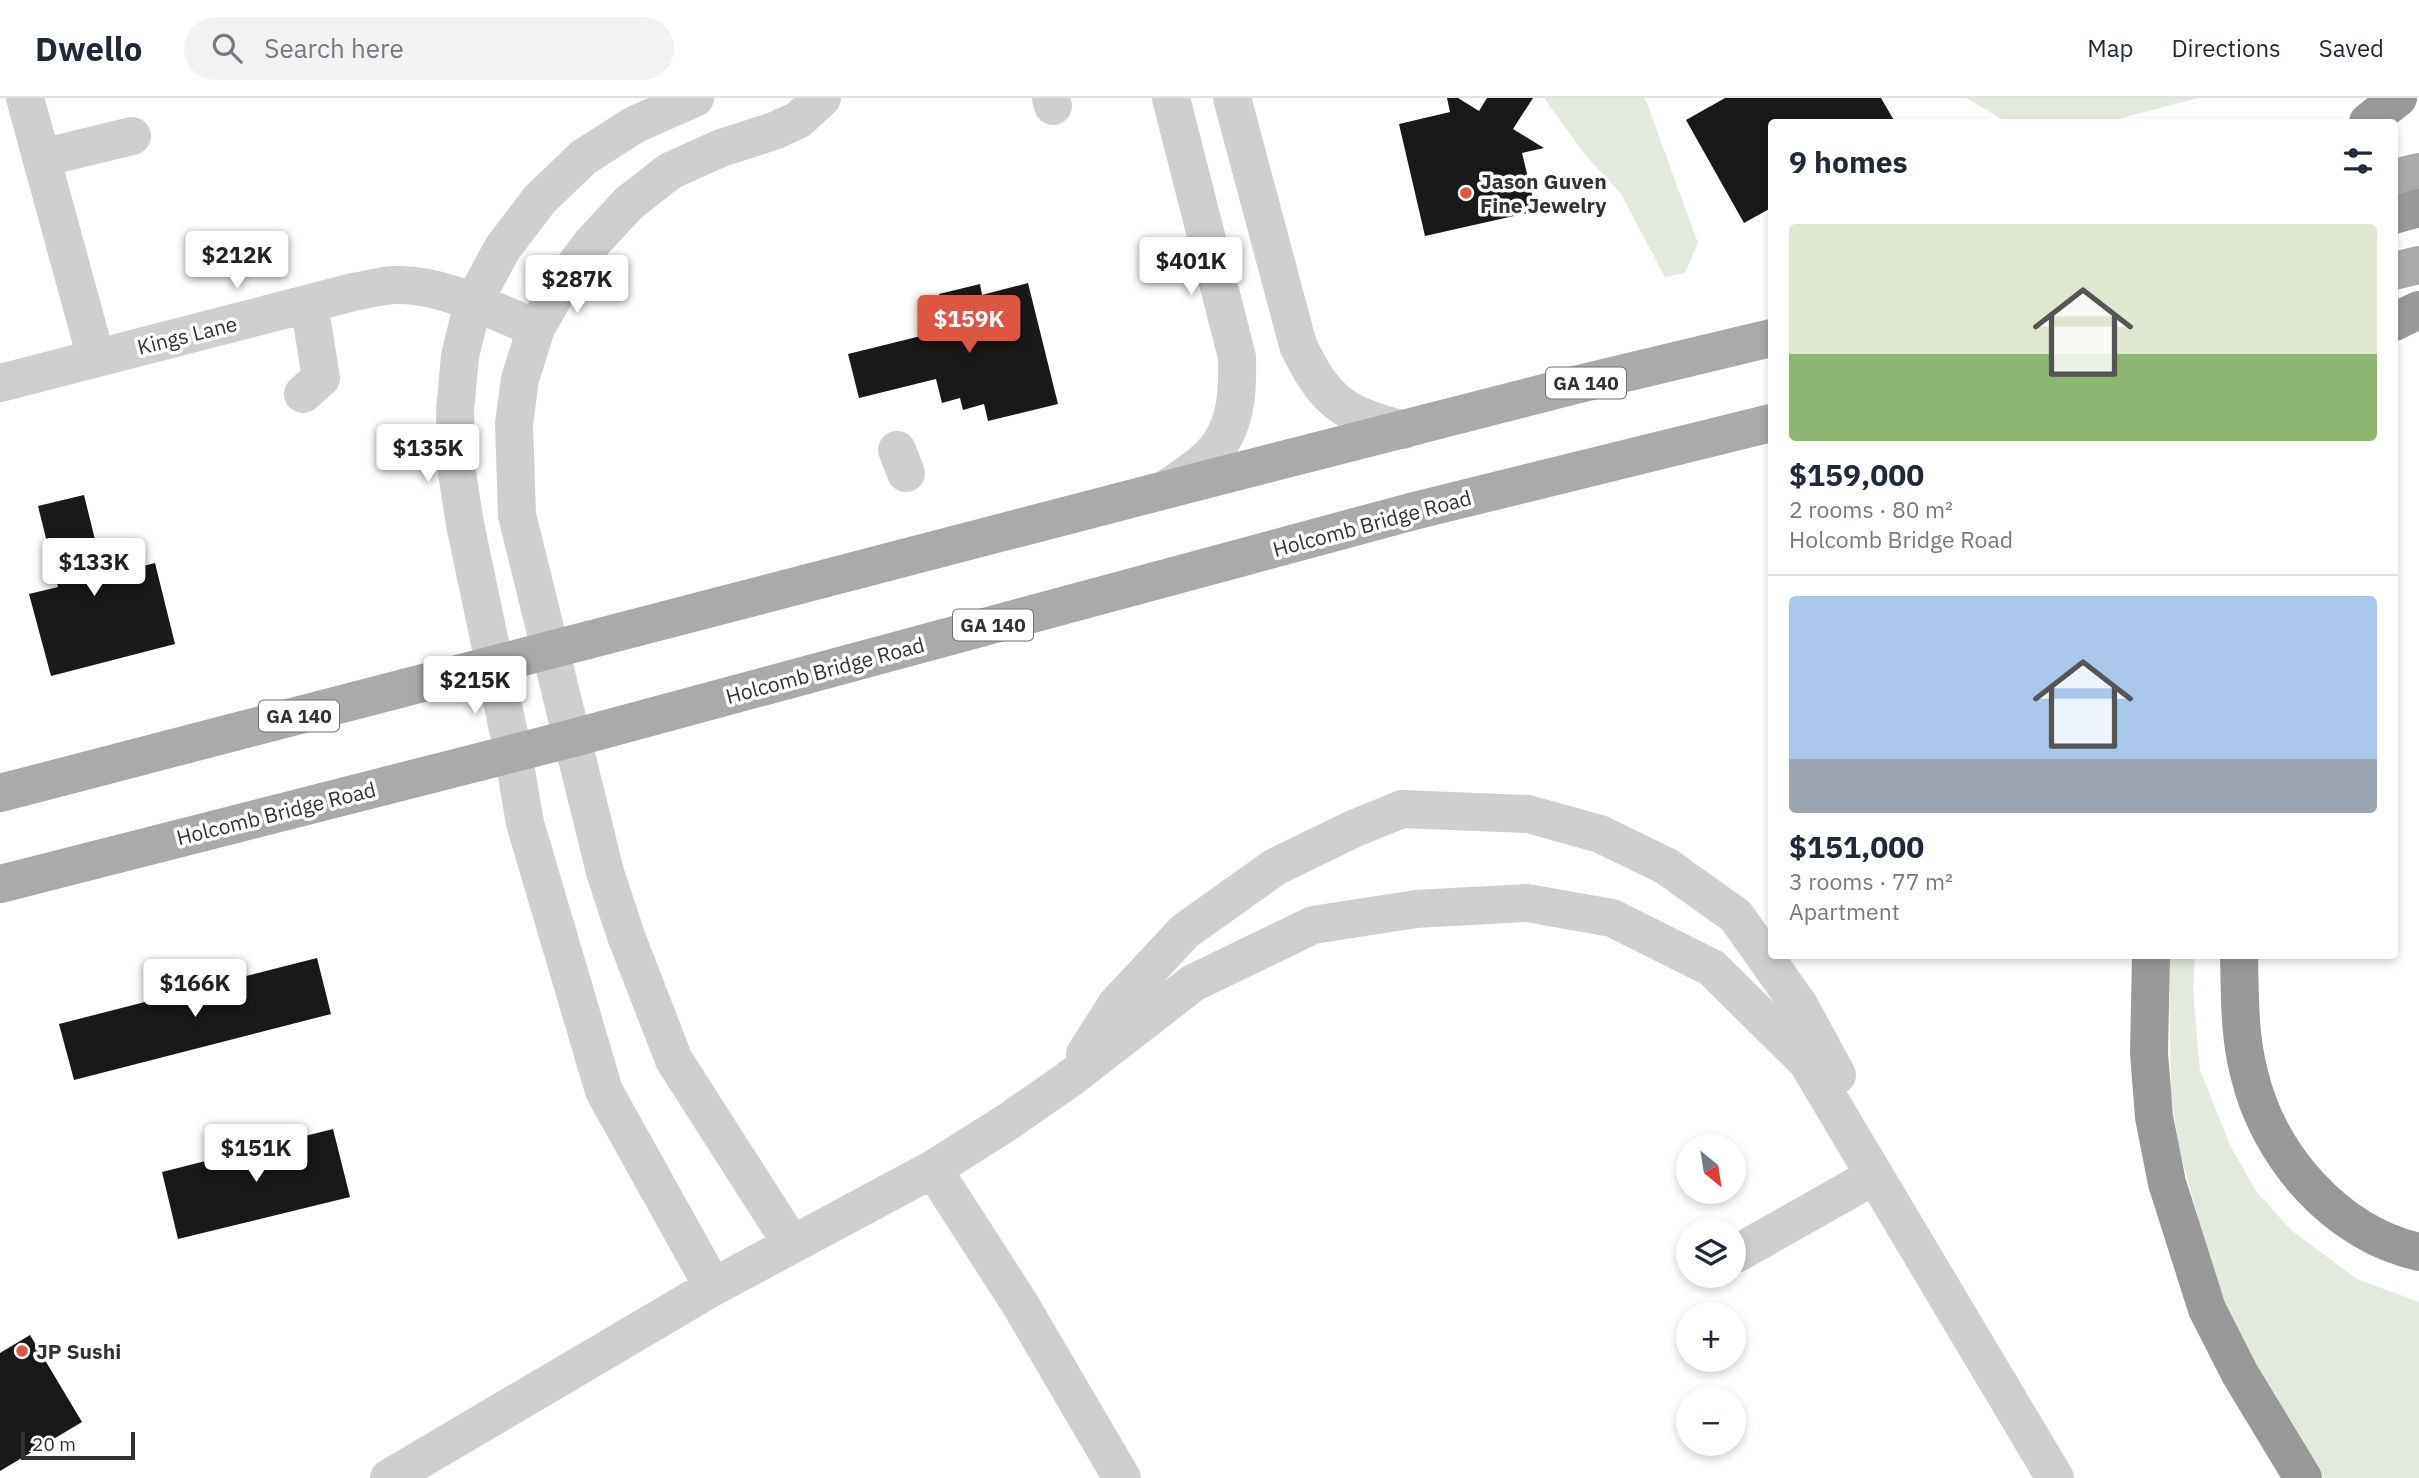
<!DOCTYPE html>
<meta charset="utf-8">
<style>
body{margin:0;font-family:"IBM Plex Sans",sans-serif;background:#f2f2f3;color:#1f2937;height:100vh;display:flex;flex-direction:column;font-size:26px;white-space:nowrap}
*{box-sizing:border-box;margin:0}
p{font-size:23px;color:#747a83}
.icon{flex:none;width:38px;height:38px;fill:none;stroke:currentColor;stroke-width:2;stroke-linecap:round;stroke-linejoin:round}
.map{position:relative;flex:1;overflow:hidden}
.panel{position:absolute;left:1768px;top:21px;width:630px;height:840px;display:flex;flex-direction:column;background:#fff;border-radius:7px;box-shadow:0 4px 10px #0003}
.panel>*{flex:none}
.needle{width:46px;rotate:150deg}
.buttons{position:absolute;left:1676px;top:1036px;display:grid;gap:14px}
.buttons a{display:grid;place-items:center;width:70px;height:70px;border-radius:50%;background:#fff;box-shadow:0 4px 10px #0003;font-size:35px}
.scale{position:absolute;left:21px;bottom:18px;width:114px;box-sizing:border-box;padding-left:7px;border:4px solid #323232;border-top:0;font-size:19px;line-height:24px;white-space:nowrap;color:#323232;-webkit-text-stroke:5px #fff;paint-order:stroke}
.price{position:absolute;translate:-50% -60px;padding:0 16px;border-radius:7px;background:#fff;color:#222;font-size:23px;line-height:46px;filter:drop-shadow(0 2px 4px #0008)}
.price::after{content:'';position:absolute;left:50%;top:42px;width:21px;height:16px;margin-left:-10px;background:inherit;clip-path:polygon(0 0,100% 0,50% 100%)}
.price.on{background:#dc5641;color:#fff}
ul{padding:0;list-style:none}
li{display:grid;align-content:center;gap:14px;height:371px;padding:0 21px}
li+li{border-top:2px solid #e0e1e3}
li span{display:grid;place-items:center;height:217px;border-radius:7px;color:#555}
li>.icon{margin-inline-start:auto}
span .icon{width:126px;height:126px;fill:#fffc;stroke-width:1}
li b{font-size:30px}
h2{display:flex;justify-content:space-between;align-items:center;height:84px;padding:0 21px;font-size:30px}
header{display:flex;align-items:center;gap:42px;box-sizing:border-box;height:98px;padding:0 35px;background:#fff;border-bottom:2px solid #e0e1e3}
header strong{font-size:33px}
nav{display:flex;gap:38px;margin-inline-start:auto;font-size:24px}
.search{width:490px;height:63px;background:#f2f2f3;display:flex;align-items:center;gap:18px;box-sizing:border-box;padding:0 24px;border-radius:38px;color:#747a83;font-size:26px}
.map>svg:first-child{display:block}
.green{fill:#e2eade}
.building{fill:#191919}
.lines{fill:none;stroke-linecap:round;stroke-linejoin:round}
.minor{stroke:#cfcfcf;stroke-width:38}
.major{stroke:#aaa;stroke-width:38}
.highway{stroke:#999;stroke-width:38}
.poi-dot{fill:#dc5641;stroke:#fff;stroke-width:2.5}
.labels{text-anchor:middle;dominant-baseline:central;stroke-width:7;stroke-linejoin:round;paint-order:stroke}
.shield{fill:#fff;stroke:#707070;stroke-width:2}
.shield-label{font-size:19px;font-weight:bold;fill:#323232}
.poi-label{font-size:21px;font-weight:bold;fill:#323232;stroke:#fff;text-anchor:start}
.street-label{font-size:21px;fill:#323232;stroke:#fff}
</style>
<header>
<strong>Dwello</strong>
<div class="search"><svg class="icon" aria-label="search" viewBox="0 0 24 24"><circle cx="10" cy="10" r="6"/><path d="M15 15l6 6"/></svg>Search here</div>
<nav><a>Map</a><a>Directions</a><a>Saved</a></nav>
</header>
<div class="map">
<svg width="2419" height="1380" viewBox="0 0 2419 1380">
<rect width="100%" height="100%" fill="#fff"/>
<!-- green -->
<path class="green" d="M1544 0H1645L1698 145 1685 175 1665 179 1621 96 1586 58Z
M1966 0H2198L2107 24H2007Z
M2169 858H2195L2193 892 2200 972 2230 1047 2256 1093 2291 1132 2357 1181 2419 1204V1380H2324L2237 1240 2216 1185 2180 1054 2171 997Z"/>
<!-- building -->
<path class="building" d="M1447 0H1458L1479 13 1487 0H1533L1513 31 1544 50 1522 55 1536 113 1425 138 1399 26 1450 14Z
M1725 0H1881L1895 24H1771V110L1744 125 1686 22Z
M1028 185 1058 306 988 323 984 306 963 312 960 300 942 305 936 281 859 300 848 256 929 236 925 218 943 213 939 196 980 186 982 197Z
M84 397 104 478 155 465 175 546 51 578 29 496 58 489 38 408Z
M317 860 331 916 74 982 59 926Z
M333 1031 350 1099 178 1141 162 1074Z
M30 1237 82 1324 0 1373V1255Z"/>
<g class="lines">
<!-- minor -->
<path class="minor" d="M25 0 96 260
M695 0 634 27 584 59 540 101 502 151 473 205 460 258 455 313 457 375 465 426 513 655 525 725 604 993 713 1189
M1051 0 1053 8
M1232 0 1298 247C1325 304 1343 316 1404 332
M41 60 132 38
M0 285 353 194C367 192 382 187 396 187 441 185 495 214 536 230
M303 296 321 280 309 206
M897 352 906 375
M1165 392C1180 381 1199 370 1212 356 1237 329 1238 292 1237 259L1171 0
M1085 956 1116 907 1185 833 1275 769 1353 731 1402 711 1528 716 1600 736 1666 768 1736 818 1799 907 1837 977
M933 1071 1020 1206 1122 1380
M791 1145 674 962 626 838 605 774 517 417 514 326 520 281 536 230 561 186 591 146 629 105 670 73 721 50 774 33 798 22 822 0
M1736 1156 1874 1078
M389 1380 713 1189 933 1071 1006 1025 1068 982 1193 885 1313 827 1416 811 1527 805 1612 820 1712 870 1807 964 2055 1380"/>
<!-- major -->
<path class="major" d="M2394 80 2419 74
M2394 173 2419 167
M0 695 1165 392 1575 287 1771 240
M0 786 573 640 1414 413 1771 325"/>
<!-- highway -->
<path class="highway" d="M2368 24 2398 0
M2394 117 2419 110
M2394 224 2419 212
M2151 858 2149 955 2154 1019 2167 1085 2207 1211 2240 1276 2303 1380
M2239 858C2240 896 2239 937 2249 975 2268 1057 2335 1135 2419 1154"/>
</g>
<!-- markers -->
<g class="poi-dot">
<circle cx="1466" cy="95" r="7"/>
<circle cx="22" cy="1253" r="7"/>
</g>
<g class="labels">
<!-- shield labels -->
<g class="shield">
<rect x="1546" y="269.5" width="80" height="31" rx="5"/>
<rect x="953" y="511.5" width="80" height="31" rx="5"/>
<rect x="259" y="602.5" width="80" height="31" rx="5"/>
</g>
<g class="shield-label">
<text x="1586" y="285">GA 140</text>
<text x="993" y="527">GA 140</text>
<text x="299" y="618">GA 140</text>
</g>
<!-- poi labels -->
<g class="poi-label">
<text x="1480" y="83">Jason Guven<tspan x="1480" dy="24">Fine Jewelry</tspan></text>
<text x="36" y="1253">JP Sushi</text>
</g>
<!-- street labels -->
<g class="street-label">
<text transform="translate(187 237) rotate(-14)">Kings Lane</text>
<text transform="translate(1372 425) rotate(-15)">Holcomb Bridge Road</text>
<text transform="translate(825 572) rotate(-15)">Holcomb Bridge Road</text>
<text transform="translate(276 715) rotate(-14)">Holcomb Bridge Road</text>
</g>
</g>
</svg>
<div class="buttons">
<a><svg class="needle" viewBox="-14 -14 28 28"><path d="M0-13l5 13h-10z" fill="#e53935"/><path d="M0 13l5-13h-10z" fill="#747a83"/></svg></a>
<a><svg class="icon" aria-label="layers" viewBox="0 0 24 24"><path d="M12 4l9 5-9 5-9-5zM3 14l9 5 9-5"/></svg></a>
<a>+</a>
<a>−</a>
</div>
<div class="scale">20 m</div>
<b class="price" style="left:237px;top:193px">$212K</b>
<b class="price" style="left:1191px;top:199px">$401K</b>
<b class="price" style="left:577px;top:217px">$287K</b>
<b class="price on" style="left:969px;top:257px">$159K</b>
<b class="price" style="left:428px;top:386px">$135K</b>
<b class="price" style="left:94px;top:500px">$133K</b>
<b class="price" style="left:475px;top:618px">$215K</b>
<b class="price" style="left:195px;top:921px">$166K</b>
<b class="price" style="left:256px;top:1086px">$151K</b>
<section class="panel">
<h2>9 homes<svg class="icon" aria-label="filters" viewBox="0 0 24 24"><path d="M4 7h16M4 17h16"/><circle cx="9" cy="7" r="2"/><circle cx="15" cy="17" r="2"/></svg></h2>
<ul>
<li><span style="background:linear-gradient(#dfe7d0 60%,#8fb573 0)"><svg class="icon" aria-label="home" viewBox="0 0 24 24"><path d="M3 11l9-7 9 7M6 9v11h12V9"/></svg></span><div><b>$159,000</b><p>2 rooms · 80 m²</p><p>Holcomb Bridge Road</p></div></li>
<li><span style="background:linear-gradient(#a9c7e8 75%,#9aa5b1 0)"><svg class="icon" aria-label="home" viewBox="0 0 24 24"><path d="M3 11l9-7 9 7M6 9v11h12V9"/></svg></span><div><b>$151,000</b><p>3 rooms · 77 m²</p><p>Apartment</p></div></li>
</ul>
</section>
</div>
